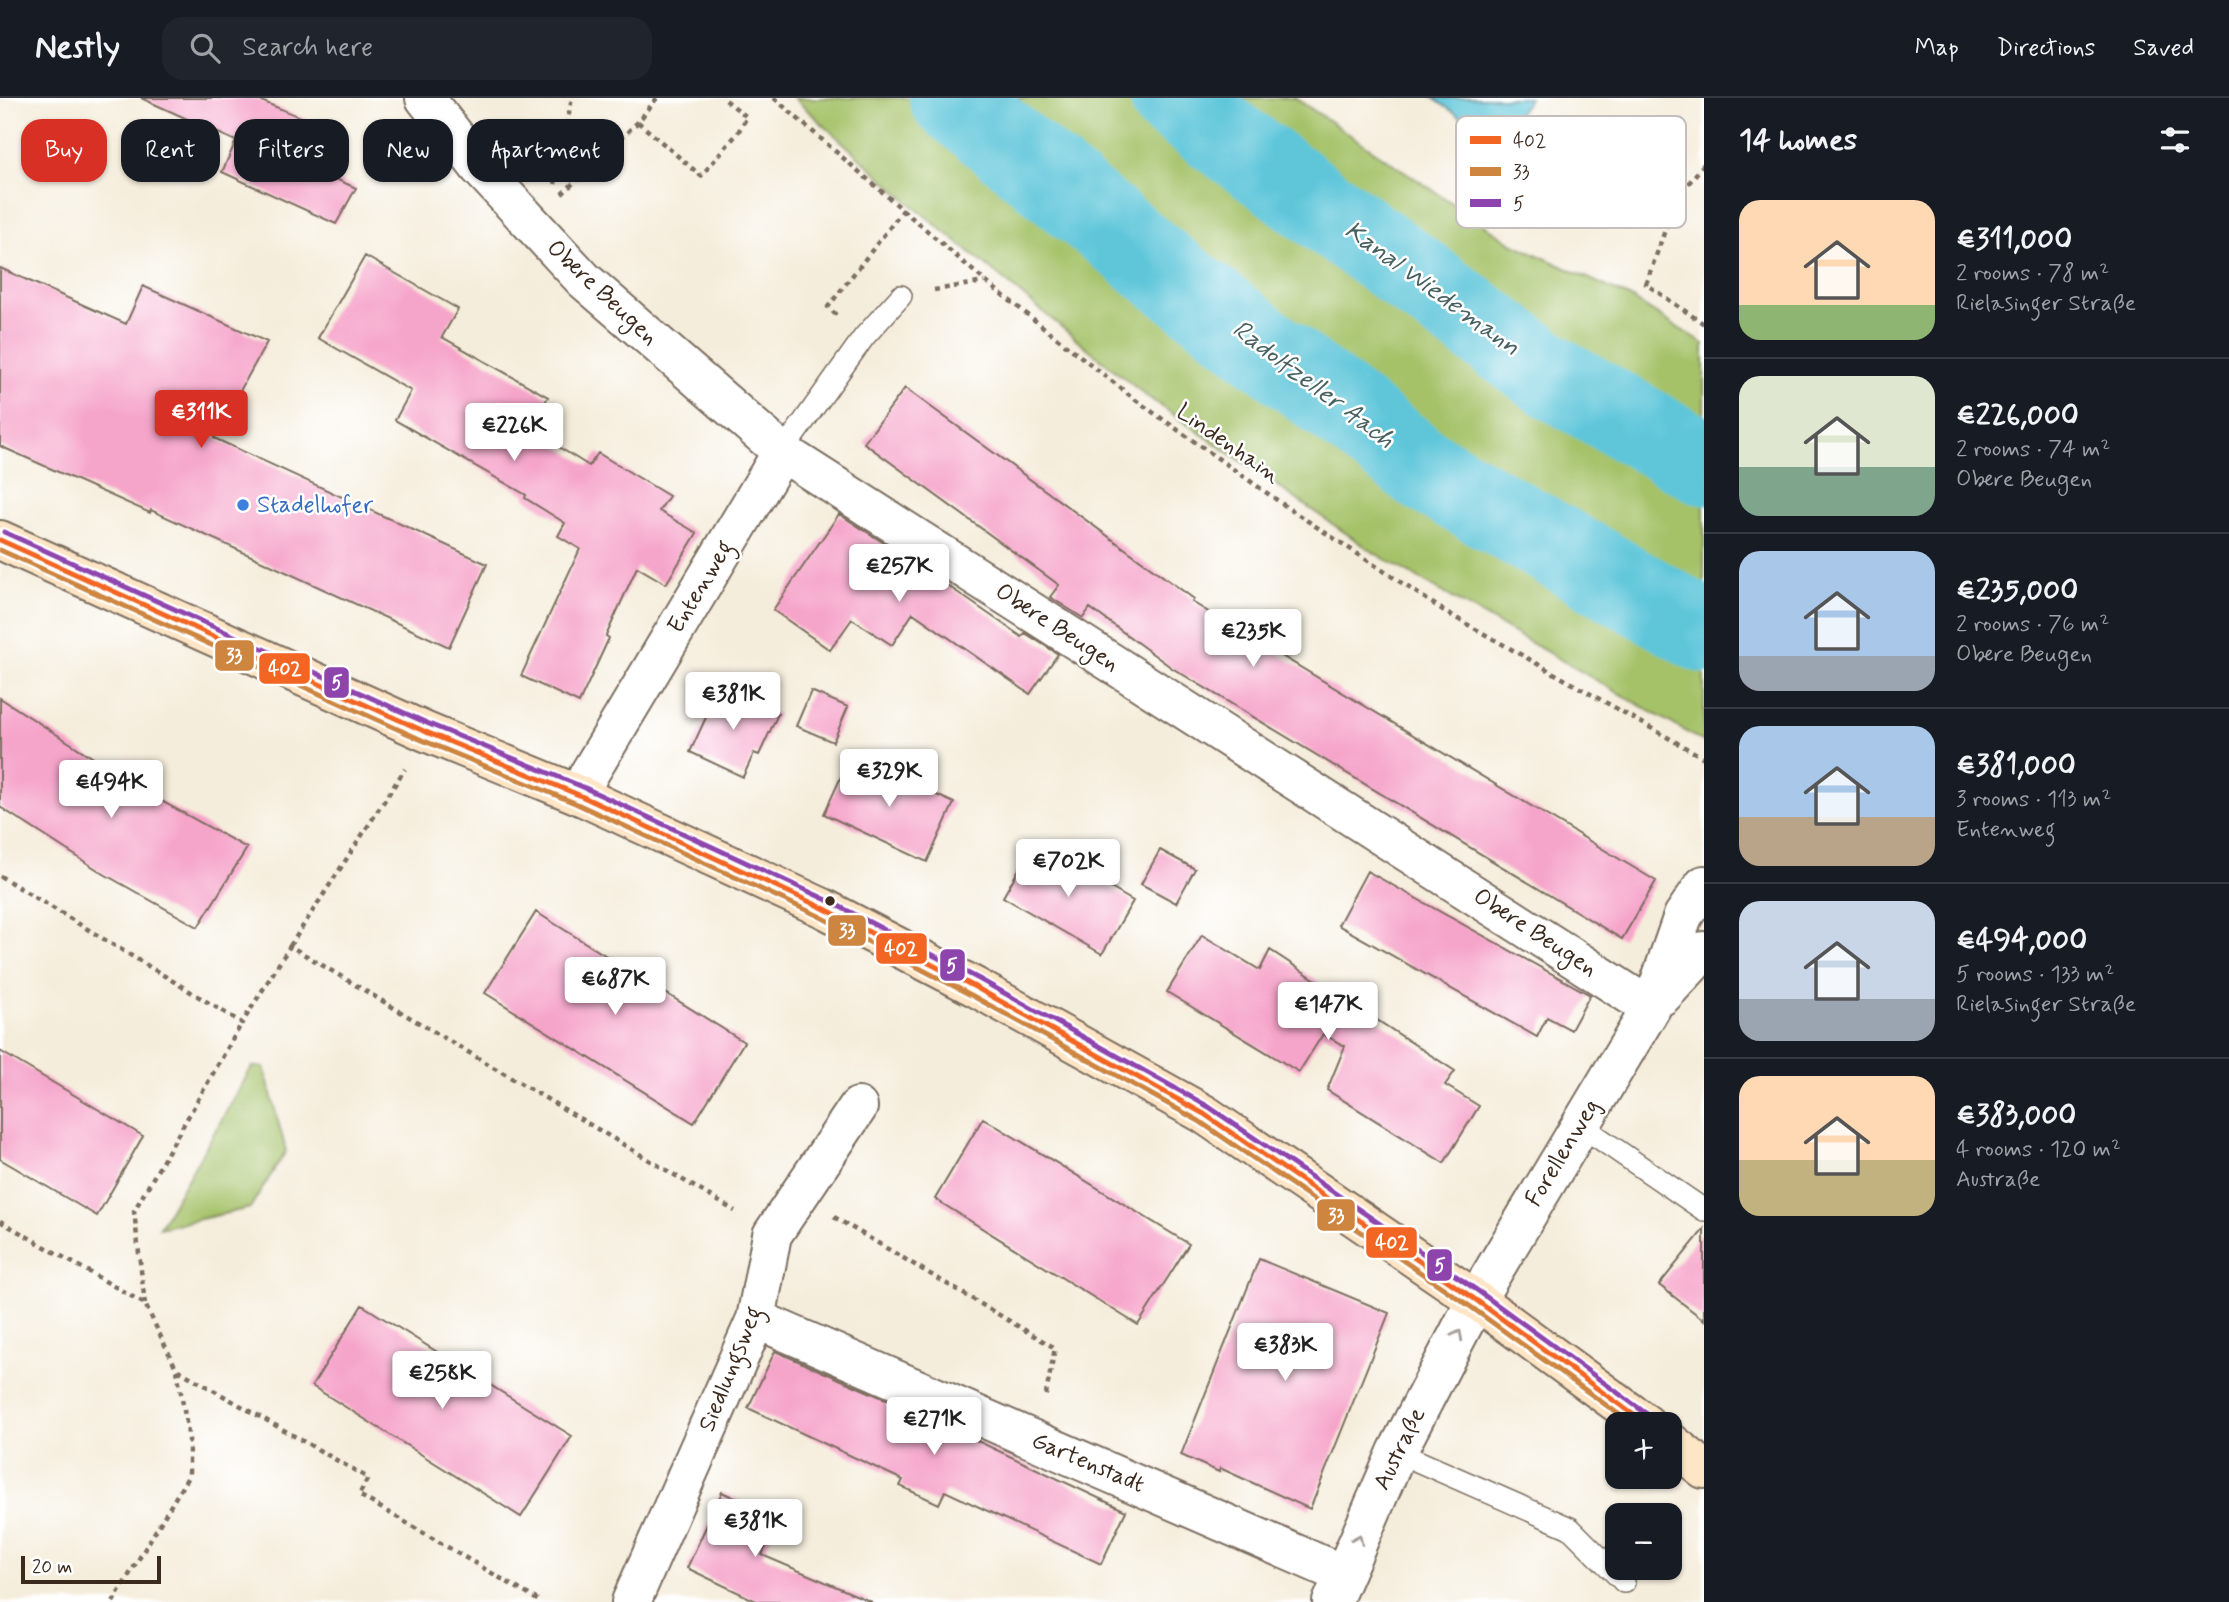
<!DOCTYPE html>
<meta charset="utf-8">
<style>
body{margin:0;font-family:Mynerve,sans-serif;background:#20242c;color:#f1f3f6;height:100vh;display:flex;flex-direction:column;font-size:26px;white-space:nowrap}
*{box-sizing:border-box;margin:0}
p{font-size:23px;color:#9ea1a6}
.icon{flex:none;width:38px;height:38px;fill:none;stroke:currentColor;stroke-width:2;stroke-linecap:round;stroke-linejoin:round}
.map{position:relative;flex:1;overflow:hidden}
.side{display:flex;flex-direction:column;background:#171b24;width:525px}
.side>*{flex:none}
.hud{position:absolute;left:21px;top:21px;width:665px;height:63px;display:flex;gap:14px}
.fabs{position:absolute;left:1605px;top:1314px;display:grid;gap:14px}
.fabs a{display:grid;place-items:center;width:77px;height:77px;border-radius:14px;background:#171b24;box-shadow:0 2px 5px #0004;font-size:35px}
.scale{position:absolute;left:21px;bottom:18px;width:140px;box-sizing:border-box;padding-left:7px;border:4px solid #3b2a1e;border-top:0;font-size:19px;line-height:24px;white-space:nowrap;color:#3b2a1e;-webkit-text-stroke:5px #fff;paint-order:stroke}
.price{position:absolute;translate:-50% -60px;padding:0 16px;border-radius:7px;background:#fff;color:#222;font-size:23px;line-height:46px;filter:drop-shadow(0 2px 4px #0008)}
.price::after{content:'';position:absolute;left:50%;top:42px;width:21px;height:16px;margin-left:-10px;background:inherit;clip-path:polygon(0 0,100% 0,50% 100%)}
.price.active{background:#d93025;color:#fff}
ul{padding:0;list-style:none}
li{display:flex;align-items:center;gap:21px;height:175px;padding:0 35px}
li+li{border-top:2px solid #363941}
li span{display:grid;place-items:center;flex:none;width:196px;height:140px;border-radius:21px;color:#555}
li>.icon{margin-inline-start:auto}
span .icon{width:84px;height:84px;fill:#fffc;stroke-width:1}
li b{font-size:30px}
h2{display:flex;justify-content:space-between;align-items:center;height:84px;padding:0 35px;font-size:30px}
.pill{padding:0 24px;border-radius:21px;background:#171b24;box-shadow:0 2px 5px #0004;font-size:24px;line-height:63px}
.pill.active{background:#d93025;color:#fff}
header{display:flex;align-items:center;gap:42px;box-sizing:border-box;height:98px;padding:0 35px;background:#171b24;border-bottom:2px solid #363941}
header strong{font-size:33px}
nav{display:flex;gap:38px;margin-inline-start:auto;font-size:24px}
.search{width:490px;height:63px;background:#20242c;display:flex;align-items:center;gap:18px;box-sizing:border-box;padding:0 24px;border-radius:21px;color:#9ea1a6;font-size:26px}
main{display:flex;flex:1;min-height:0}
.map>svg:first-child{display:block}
.green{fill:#a5c269;stroke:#707644;stroke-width:2}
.water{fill:#5ec6da;stroke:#4c787c;stroke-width:2}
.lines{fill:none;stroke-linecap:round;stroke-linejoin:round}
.river{stroke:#5ec6da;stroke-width:84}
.building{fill:#f6a5ca}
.service-casing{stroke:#7c6e60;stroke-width:24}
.minor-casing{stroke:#7c6e60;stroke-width:42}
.secondary-casing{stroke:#7c6e60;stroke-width:42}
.path{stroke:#7c6e60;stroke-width:4.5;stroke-dasharray:5 5;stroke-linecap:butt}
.service{stroke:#fff;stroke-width:21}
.minor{stroke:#fff;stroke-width:38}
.secondary{stroke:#fde5c5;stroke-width:38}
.bus-1-casing{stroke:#fff;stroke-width:10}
.bus-2-casing{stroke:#fff;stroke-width:10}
.bus-3-casing{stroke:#fff;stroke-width:10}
.bus-1{stroke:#f26522;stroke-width:5}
.bus-2{stroke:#cd853f;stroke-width:5}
.bus-3{stroke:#8e44ad;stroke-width:5}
.oneway{stroke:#a79f9a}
.shop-dot{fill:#3f7fe0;stroke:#fff;stroke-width:2.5}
.bus-dot{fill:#3b2a1e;stroke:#fff;stroke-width:2.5}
.labels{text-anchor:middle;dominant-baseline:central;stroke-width:5;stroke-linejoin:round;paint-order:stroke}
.street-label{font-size:24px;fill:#3b2a1e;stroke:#fff}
.shop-label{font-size:24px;fill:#366cbe;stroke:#fff;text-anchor:start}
.water-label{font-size:26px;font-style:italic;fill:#476160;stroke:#fff}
.key{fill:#fff;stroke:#c4bfbc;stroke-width:2}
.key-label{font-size:19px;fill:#3b2a1e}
.line-badge{stroke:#fff;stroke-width:2.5}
.badge-label{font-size:19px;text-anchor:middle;font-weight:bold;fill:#fff}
</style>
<header>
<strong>Nestly</strong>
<div class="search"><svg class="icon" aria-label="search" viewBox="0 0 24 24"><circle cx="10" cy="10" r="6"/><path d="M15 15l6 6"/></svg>Search here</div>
<nav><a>Map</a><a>Directions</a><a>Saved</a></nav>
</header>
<main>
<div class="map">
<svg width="1704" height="1504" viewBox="0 0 1704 1504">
<rect width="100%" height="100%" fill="#fff"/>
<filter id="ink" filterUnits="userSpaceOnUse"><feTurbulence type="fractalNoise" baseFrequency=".0143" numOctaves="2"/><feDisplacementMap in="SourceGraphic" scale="14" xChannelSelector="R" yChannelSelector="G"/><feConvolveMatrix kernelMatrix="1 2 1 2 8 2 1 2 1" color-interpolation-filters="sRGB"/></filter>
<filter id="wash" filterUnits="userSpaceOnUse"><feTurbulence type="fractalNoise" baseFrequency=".00686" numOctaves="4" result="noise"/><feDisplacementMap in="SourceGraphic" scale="28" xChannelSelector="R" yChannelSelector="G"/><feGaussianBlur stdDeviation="1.57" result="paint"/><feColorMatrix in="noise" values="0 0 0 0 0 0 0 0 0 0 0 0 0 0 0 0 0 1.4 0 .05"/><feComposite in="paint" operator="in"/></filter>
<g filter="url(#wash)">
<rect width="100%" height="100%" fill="#f5eddb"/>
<!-- green -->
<path class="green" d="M794 0H1295L1512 145 1629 199 1704 246V644L1376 456 1145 297 913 108Z
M252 969H264L286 1053 250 1110 159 1130Z"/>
<!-- water -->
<path class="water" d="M1433 0H1529L1499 45Z"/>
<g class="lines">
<!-- river -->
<path class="river" d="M951 0 1158 168 1424 372 1704 533
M1172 0 1551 278 1704 365"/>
</g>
<g id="blocks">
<!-- building -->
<path class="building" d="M141 0H254L332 32 313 71 356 90 336 126 222 74 236 43Z
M365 158 458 211 442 239 548 299 530 331 589 368 598 355 669 398 659 413 697 435 666 486 637 469 606 538 609 540 579 605 521 578 580 451 558 438 565 425 525 400 526 397 395 322 411 293 318 240Z
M0 170 126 226 143 188 267 244 214 340 487 466 449 549 151 412 150 415 0 348Z
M905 290 1194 501 1192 504 1656 783 1622 841 1172 570 1090 510 1083 520 1050 499 1059 487 864 345Z
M839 416 915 465 1022 539 1025 535 1058 556 1030 596 913 515 892 547 852 521 830 552 773 512Z
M720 589 778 616 759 657 754 655 743 679 690 654Z
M811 593 848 609 833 644 796 628Z
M0 600 154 699 247 750 198 829 104 776 0 709Z
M851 657 954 705 927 764 824 716Z
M1034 745 1133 803 1102 856 1003 799Z
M1160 752 1195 771 1176 805 1141 786Z
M1367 773 1590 897 1571 932 1547 919 1537 939 1338 827Z
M536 814 744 944 694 1025 485 895Z
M1202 837 1260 872 1270 852 1455 973 1445 987 1479 1008 1444 1065 1327 992 1345 948 1323 936 1299 974 1167 894Z
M0 953 143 1038 97 1118 0 1061Z
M983 1020 1189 1146 1138 1227 935 1101Z
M1704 1131V1222L1659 1187Z
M1259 1161 1389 1215 1310 1411 1220 1370 1219 1374 1181 1357Z
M362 1207 572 1338 521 1419 312 1288Z
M775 1253 931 1321 1126 1413 1101 1466 945 1393 939 1406 900 1388 903 1382 748 1310Z
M722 1394 779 1421 762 1457 872 1504H758L687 1470Z"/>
</g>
</g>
<g filter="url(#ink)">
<use href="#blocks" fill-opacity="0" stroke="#7c6e60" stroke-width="2"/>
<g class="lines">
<defs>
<path id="service" d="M782 354 864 239 901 198
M1580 1027 1704 1112
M1397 1354 1570 1430 1624 1484"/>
<path id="minor" d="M425 0 479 69 584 182 782 354 1651 910
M579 697 589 676 782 354
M1662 898 1704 853
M756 1221 1342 1476
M631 1504 756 1221 772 1137 858 1009
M1332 1504 1397 1354 1476 1202 1651 910 1683 818 1704 787"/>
<path id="secondary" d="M0 442 426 634 579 697 823 810 975 889 1204 1016 1476 1202 1646 1326
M1670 1344 1704 1371"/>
</defs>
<!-- service casing -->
<use href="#service" class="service-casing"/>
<!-- minor casing -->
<use href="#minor" class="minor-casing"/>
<!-- secondary casing -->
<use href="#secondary" class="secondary-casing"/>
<!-- path -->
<path class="path" d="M774 0 985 183 1137 303 1291 412 1449 516 1704 660
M638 24 701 78 737 36 747 19 723 0
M1704 66 1676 101 1646 186 1704 226
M555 86 572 0
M562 96 638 24 657 0
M934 192 984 184
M836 217 828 209 904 111
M0 778 242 925 290 848 735 1113
M290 848 405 671
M834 1119 1055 1250 1045 1301
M0 1123 145 1206 177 1272 189 1341V1377L113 1504
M145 1206 134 1113 242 925
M178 1272 368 1380 359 1397 541 1504"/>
<!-- service -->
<use href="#service" class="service"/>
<!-- minor -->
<use href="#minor" class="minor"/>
<!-- secondary -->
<use href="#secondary" class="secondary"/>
<defs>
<path id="bus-1" d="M0 442 426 634 579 697 823 810 975 889 1204 1016 1476 1202 1646 1326"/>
<path id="bus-2" d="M0 452 422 642 575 705 819 818 971 897 1199 1023 1471 1209 1632 1326"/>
<path id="bus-3" d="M4 434 429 626 583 689 827 802 979 881 1209 1009 1481 1195 1651 1319"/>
</defs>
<!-- bus-1 casing -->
<use href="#bus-1" class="bus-1-casing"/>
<!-- bus-2 casing -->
<use href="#bus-2" class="bus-2-casing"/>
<!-- bus-3 casing -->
<use href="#bus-3" class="bus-3-casing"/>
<!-- bus-1 -->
<use href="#bus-1" class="bus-1"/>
<!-- bus-2 -->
<use href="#bus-2" class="bus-2"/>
<!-- bus-3 -->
<use href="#bus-3" class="bus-3"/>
</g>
<!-- one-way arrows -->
<defs><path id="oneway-chevron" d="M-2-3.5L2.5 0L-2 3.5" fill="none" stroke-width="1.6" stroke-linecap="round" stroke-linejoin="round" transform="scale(1.75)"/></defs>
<g class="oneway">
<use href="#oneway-chevron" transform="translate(1458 1237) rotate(-62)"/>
<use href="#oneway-chevron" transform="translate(1358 1441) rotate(-66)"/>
</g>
</g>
<!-- markers -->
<circle class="shop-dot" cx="243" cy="407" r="7"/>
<circle class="bus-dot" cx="830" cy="803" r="6"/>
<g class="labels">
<!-- street labels -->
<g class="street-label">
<text transform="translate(602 195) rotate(43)">Obere Beugen</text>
<text transform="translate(1228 346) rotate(35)">Lindenhain</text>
<text transform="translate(701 489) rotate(-59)">Entenweg</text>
<text transform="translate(1057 530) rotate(33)">Obere Beugen</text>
<text transform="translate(1535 835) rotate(33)">Obere Beugen</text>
<text transform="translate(1563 1055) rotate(-59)">Forellenweg</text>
<text transform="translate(731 1271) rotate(-68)">Siedlungsweg</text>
<text transform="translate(1400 1351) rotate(-64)">Austraße</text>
<text transform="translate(1088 1365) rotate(23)">Gartenstadt</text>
</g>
<!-- shop labels -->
<g class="shop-label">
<text x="257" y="407">Stadelhofer</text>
</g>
<!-- water labels -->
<g class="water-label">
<text transform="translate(1432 191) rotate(36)">Kanal Wiedemann</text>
<text transform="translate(1313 287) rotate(37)">Radolfzeller Aach</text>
</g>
</g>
<!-- legend -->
<rect x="1456" y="18" width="230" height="112" rx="10" class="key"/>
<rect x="1470" y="38" width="31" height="8" fill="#f26522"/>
<rect x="1470" y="69" width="31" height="9" fill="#cd853f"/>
<rect x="1470" y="101" width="31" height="8" fill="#8e44ad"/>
<g class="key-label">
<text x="1513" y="49">402</text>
<text x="1513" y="80">33</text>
<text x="1513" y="112">5</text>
</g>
<g class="line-badge">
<rect x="214" y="541" width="41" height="33" rx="7" fill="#cd853f"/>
<rect x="258" y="554" width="53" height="33" rx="7" fill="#f26522"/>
<rect x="323" y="568" width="27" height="33" rx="7" fill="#8e44ad"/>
<rect x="827" y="816" width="40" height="33" rx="7" fill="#cd853f"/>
<rect x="875" y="834" width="53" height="33" rx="7" fill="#f26522"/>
<rect x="939" y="850" width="27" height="34" rx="7" fill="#8e44ad"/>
<rect x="1316" y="1100" width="40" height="34" rx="7" fill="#cd853f"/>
<rect x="1365" y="1128" width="53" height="33" rx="7" fill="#f26522"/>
<rect x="1426" y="1150" width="27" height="34" rx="7" fill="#8e44ad"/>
</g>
<g class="badge-label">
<text x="234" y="564">33</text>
<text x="285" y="577">402</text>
<text x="337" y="591">5</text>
<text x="847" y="839">33</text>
<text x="901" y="857">402</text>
<text x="952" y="874">5</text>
<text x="1336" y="1124">33</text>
<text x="1392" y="1151">402</text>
<text x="1440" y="1174">5</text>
</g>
</svg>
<div class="fabs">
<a>+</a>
<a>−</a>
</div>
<div class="scale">20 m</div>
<b class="price active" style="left:201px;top:352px">€311K</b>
<b class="price" style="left:514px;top:365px">€226K</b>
<b class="price" style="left:899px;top:506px">€257K</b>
<b class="price" style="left:1253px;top:571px">€235K</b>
<b class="price" style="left:733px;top:634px">€381K</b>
<b class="price" style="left:889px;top:711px">€329K</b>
<b class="price" style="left:111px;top:722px">€494K</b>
<b class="price" style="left:1068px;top:801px">€702K</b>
<b class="price" style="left:615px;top:919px">€687K</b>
<b class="price" style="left:1328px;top:944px">€147K</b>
<b class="price" style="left:1285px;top:1285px">€383K</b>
<b class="price" style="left:442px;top:1313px">€258K</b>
<b class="price" style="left:934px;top:1359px">€271K</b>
<b class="price" style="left:755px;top:1461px">€381K</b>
<div class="hud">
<a class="pill active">Buy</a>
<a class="pill">Rent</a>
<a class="pill">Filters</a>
<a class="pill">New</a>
<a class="pill">Apartment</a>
</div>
</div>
<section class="side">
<h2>14 homes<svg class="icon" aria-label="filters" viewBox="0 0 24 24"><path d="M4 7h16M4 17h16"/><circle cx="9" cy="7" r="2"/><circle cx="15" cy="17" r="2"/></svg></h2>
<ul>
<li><span style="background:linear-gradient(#ffd9b3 75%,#8fb573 0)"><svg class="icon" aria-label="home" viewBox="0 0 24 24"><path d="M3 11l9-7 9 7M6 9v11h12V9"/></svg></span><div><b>€311,000</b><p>2 rooms · 78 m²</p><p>Rielasinger Straße</p></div></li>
<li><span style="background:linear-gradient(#dfe7d0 65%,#7fa58c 0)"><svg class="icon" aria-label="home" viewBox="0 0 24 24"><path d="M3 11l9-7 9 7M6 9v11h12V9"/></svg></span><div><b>€226,000</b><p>2 rooms · 74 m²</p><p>Obere Beugen</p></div></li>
<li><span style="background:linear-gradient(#a9c7e8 75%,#9aa5b1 0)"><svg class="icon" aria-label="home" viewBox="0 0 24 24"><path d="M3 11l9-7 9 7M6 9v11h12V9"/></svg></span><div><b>€235,000</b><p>2 rooms · 76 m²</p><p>Obere Beugen</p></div></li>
<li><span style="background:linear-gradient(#a9c7e8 65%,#b9a48a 0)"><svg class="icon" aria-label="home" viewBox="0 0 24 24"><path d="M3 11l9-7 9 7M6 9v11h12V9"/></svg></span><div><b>€381,000</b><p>3 rooms · 113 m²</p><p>Entenweg</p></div></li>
<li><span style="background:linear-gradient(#c9d6e8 70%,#9aa5b1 0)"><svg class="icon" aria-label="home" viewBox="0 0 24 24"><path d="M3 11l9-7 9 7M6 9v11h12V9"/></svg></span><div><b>€494,000</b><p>5 rooms · 133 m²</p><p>Rielasinger Straße</p></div></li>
<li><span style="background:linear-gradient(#ffd9b3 60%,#c2b280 0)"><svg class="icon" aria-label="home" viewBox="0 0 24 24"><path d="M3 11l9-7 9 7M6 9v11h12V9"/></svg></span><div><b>€383,000</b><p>4 rooms · 120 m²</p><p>Austraße</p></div></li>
</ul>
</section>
</main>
